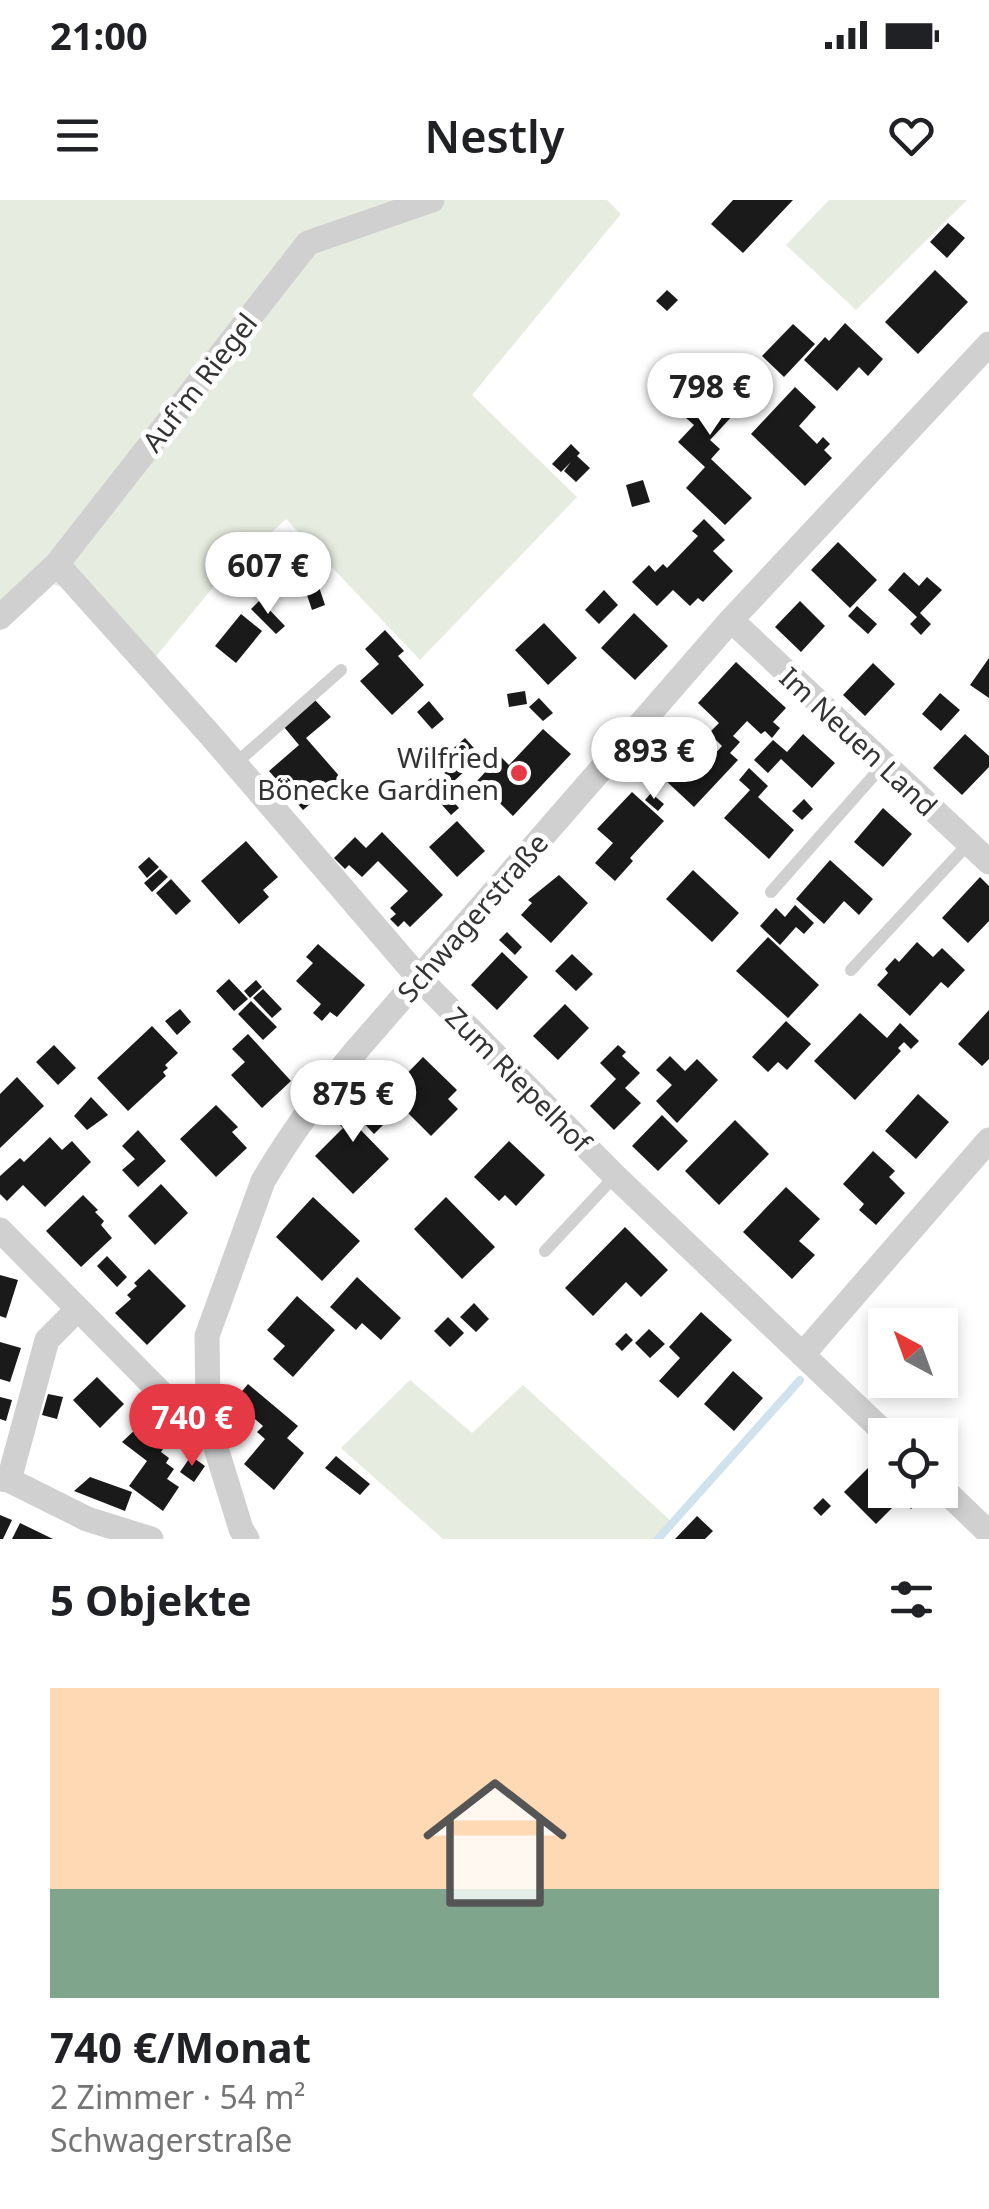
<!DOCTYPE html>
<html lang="de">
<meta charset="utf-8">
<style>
body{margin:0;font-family:"Noto Sans",sans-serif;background:#f2f2f2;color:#202124;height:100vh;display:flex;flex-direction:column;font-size:38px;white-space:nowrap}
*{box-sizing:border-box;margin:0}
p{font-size:32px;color:#757577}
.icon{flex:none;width:55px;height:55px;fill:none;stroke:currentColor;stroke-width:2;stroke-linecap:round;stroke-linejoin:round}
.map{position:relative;height:1339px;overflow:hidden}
.drawer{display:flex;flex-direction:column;background:#fff;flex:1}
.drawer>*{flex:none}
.needle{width:65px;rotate:319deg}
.controls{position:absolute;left:868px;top:1108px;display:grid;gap:20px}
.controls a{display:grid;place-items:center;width:90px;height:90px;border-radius:0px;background:#fff;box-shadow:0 5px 15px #0003;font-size:50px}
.price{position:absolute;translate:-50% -85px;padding:0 22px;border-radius:35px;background:#fff;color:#222;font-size:32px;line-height:65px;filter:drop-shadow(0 2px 5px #0008)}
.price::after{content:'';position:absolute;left:50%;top:60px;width:30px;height:22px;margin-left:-15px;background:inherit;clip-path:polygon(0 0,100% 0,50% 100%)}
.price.current{background:#e63946;color:#fff}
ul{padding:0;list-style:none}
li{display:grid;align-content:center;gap:20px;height:530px;padding:0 50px}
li+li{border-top:2px solid #e0e0e0}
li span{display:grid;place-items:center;height:310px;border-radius:0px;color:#555}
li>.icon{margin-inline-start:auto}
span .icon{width:180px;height:180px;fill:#fffc;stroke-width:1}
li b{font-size:42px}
h2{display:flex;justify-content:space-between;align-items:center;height:120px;padding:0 50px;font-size:42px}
.status{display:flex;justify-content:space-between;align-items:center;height:70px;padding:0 50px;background:#fff;direction:ltr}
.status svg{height:28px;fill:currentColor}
header{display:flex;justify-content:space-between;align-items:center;height:130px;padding:0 50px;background:#fff;font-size:45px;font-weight:600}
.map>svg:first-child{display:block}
.green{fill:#e6ecdf}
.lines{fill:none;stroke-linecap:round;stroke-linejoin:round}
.stream{stroke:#cfe2ee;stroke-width:8}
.building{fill:#1a1a1a}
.lane{stroke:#d0d0d0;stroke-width:12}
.street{stroke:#d0d0d0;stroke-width:25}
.poi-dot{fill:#e63946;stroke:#fff;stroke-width:4}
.labels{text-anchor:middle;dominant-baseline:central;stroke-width:10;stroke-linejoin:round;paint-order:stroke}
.street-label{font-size:28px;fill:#333;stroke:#fff}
.poi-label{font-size:28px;fill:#333;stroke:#fff;text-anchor:end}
</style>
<div class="status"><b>21:00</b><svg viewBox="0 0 49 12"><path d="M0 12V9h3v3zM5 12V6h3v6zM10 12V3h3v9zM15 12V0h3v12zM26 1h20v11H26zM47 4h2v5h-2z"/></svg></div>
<header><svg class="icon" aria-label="menu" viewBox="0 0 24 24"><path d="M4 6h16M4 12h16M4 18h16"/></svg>Nestly<svg class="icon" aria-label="heart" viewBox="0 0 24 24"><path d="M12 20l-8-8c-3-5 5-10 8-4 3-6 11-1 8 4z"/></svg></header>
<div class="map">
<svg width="989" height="1339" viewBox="0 0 989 1339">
<rect width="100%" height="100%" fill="#fff"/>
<!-- green -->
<path class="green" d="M0 0H607L621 14 472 195 577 297 420 460 286 319 215 385 153 460 63 387 52 384 0 431Z
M829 0H967L856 110 786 45Z
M410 1180 472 1233 523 1185 674 1324 661 1339H443L341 1248Z"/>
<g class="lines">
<!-- stream -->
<path class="stream" d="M658 1339 800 1180"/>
</g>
<!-- building -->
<path class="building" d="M733 0H793L743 53 711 24Z
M948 23 965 38 947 58 930 42Z
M935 70 968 102 918 154 885 122Z
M667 90 678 100 667 111 656 101Z
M845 123 883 159 868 176 859 167 837 191 804 160 825 137 829 141Z
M793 124 815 144 784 177 762 156Z
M705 160 748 199 710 240 720 249 711 259 752 298 725 325 686 288 705 267 678 242 694 225 668 202Z
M795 187 816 207 799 226 817 244 823 237 830 244 824 250 832 258 805 286 751 234Z
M571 244 580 253 577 256 590 268 576 282 564 271 571 262 561 272 552 264Z
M643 280 650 302 632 307 626 285Z
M704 319 725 340 713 351 733 371 703 402 698 398 690 406 673 390 657 406 632 382 649 365 655 372 663 364 667 368 698 336 692 331Z
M278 335 300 362 291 369 269 343Z
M838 342 877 380 850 408 811 370Z
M904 372 919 386 927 377 942 390 920 413 931 424 921 435 910 424 917 417 888 390Z
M316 378 325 405 312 410 303 383Z
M604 390 618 405 599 424 585 410Z
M260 400 285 426 276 434 251 409Z
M800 401 825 426 801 452 775 427Z
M857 406 877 424 868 434 848 416Z
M634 413 668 446 635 480 601 448Z
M241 414 262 431 236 463 215 446Z
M544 423 577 458 548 485 515 450Z
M385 430 404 451 398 456 424 485 392 515 360 481 379 464 365 449Z
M989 458V498L970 485Z
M736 462 786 508 773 522 780 528 772 538 765 531 761 534 747 521 733 536 740 542 730 553 738 560 694 607 649 565 683 529 713 556 722 546 709 533 719 523 698 503Z
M873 463 895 484 865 516 843 495Z
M525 491 527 504 509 507 507 494Z
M940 493 960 510 941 531 922 514Z
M539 498 553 513 543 521 529 507Z
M315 500 331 517 306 538 341 578 303 610 269 571 299 545 284 527Z
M429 501 444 519 432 529 417 512Z
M543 529 571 554 513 616 477 581 500 556 509 565Z
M803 534 835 563 812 588 781 559 768 573 754 560 773 540 787 552Z
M965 534 989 556V567L962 595 933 568Z
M465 538 481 556 453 582 436 564Z
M749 568 768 586 758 597 794 630 769 659 724 618 750 590 739 580Z
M431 578 440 588 428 599 418 589Z
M443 590 459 608 451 615 435 597Z
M632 592 664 621 630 658 633 661 615 681 595 663 613 643 597 629Z
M651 593 664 604 658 611 645 600Z
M804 599 813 609 802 620 792 611Z
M883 608 912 634 883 667 854 642Z
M457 621 485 651 457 677 429 647Z
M382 632 443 695 410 727 404 721 398 727 390 719 396 714 390 708 408 691 378 661 362 677 349 665 345 669 334 658 355 637 366 648Z
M246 641 278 677 263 690 269 697 239 724 201 681Z
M149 657 159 667 147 678 138 667Z
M830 660 873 699 859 715 844 701 824 724 796 699Z
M160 669 168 677 152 692 144 683Z
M693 670 739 713 712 742 666 699Z
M559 675 588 703 551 743 521 715 532 703 528 700Z
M980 677 989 686V721L968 743 942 718Z
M171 679 191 701 176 715 156 693Z
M795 705 814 723 804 734 796 727 780 745 760 726 776 708 785 717Z
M507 732 522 747 515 755 499 740Z
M768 737 819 785 788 818 736 771Z
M917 742 933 757 942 748 965 770 948 788 941 782 910 816 877 785 888 773 885 769 895 758 899 762Z
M318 744 365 785 337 817 330 812 322 821 313 813 321 804 296 781 313 763 306 757Z
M502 752 528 777 497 810 471 785Z
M572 754 593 774 576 791 555 771Z
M229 779 248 799 234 811 216 791Z
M256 780 262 787 250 798 244 791Z
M263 789 282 809 272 818 253 798Z
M251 801 277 827 263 840 238 814Z
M565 804 589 828 558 860 533 836Z
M180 809 191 822 177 835 165 821Z
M989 810V859L982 866 958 844Z
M860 813 887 838 900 823 919 841 911 849 904 842 898 848 901 851 855 900 814 861Z
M786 821 811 844 787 870 778 862 768 872 752 857Z
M152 826 178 853 165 865 168 868 163 872 166 876 128 911 97 878Z
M248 834 291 881 262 908 231 875 245 862 232 849Z
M54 845 76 868 58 885 36 862Z
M618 845 626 852 622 856 640 873 625 888 641 903 614 930 590 906 616 879 600 863Z
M670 856 685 871 697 859 718 880 677 923 656 901 672 885 656 870Z
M423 857 457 890 448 899 458 909 431 936 388 893Z
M17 877 44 906 0 948V894Z
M353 890 385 923 374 934 356 915 351 920 389 959 353 994 315 956 343 928 329 914Z
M918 894 949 922 916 959 885 931Z
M91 897 108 915 87 930 74 916Z
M216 905 238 927 232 932 247 948 216 977 180 939Z
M662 915 688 941 658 971 632 946Z
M735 920 769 954 719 1005 685 971Z
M138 930 166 961 138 987 122 970 135 959 122 946Z
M50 937 62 950 72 941 91 962 45 1007 23 985 7 1001 0 994V976L20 958 24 962Z
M509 941 545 975 516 1006 505 995 499 1001 474 977Z
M873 951 895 971 889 977 905 993 876 1025 859 1010 864 1004 843 984Z
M161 984 188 1013 155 1045 128 1016Z
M786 987 820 1019 799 1041 815 1055 792 1079 743 1032Z
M83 995 98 1010 95 1012 104 1021 101 1025 112 1038 81 1067 46 1031Z
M313 997 360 1041 322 1081 276 1037Z
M446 997 495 1047 462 1079 414 1029Z
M625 1027 668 1070 641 1097 626 1082 593 1116 565 1088Z
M107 1056 127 1077 117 1087 97 1066Z
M149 1069 186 1106 147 1145 115 1113 131 1099 127 1095 137 1086 134 1083Z
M0 1075 18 1080 6 1118 0 1116Z
M357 1077 401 1118 381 1140 362 1123 356 1130 330 1107Z
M297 1096 335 1130 293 1177 273 1159 285 1146 267 1130Z
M474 1103 489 1119 476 1132 460 1117Z
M701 1112 732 1140 678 1198 659 1181 680 1158 669 1147Z
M448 1117 464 1133 450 1147 434 1131Z
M649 1129 665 1144 650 1158 635 1143Z
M626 1133 633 1140 622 1151 615 1144Z
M0 1142 21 1148 10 1182 0 1179Z
M733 1171 763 1198 734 1231 704 1204Z
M97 1177 124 1204 100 1228 73 1200Z
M248 1184 298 1226 287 1238 304 1253 274 1290 244 1264 265 1239 257 1232 263 1226 234 1201Z
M48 1194 63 1197 57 1219 42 1215Z
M0 1197 12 1200 6 1221 0 1219Z
M138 1227 165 1246 161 1252 169 1258 166 1263 174 1269 167 1279 179 1287 163 1311 129 1286 147 1261 122 1242Z
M191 1256 205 1266 194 1282 180 1272Z
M336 1256 370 1284 360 1295 325 1268Z
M868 1268 885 1285V1290H890L900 1300 876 1324 844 1292Z
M90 1277 132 1292 125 1311 74 1291Z
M913 1290 924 1296 911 1309 902 1301Z
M823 1298 831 1306 821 1316 813 1308Z
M0 1315 12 1320 3 1339H0Z
M697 1316 713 1331 705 1339H675Z
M20 1323 53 1339H12Z"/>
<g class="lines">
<!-- lane -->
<path class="lane" d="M235 564 341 470
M771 692 883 565
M851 770 969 643
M545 1051 615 976"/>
<!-- street -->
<path class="street" d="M57 364 213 538 419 778 615 976 887 1235
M0 417 57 364 308 43 432 0
M731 420 989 662
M0 1030 172 1204 188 1211 208 1209
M803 1154 989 940
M0 1279 9 1280 87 1319 151 1339
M9 1280 47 1140 78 1109
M940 1286 989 1333
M247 1339 241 1329 216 1248 208 1209 207 1136 263 981C290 935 320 894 354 853L731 420 989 144"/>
</g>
<!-- markers -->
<circle class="poi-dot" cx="519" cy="573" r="10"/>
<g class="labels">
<!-- street labels -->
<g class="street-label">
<text transform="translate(199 182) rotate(-52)">Auf'm Riegel</text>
<text transform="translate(859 541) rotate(43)">Im Neuen Land</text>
<text transform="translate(472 717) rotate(-49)">Schwagerstraße</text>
<text transform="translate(519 879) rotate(45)">Zum Riepelhof</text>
</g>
<!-- poi labels -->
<g class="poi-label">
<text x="499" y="557">Wilfried<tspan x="499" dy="32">Bönecke Gardinen</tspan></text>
</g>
</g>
</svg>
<div class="controls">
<a><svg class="needle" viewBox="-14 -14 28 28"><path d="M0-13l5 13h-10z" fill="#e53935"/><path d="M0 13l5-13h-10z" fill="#757577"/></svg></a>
<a><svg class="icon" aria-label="locate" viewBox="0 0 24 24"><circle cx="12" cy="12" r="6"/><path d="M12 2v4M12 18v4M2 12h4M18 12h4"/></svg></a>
</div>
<b class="price" style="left:710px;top:238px">798 €</b>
<b class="price" style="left:268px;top:417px">607 €</b>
<b class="price" style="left:654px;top:602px">893 €</b>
<b class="price" style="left:353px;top:945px">875 €</b>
<b class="price current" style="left:192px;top:1269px">740 €</b>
</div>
<section class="drawer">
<h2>5 Objekte<svg class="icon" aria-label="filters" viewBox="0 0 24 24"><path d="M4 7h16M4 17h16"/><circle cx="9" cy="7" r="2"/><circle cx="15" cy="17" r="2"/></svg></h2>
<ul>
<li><span style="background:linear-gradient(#ffd9b3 65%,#7fa58c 0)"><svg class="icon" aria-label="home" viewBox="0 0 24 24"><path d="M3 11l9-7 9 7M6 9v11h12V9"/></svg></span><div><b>740 €/Monat</b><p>2 Zimmer · 54 m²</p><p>Schwagerstraße</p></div></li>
</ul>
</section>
